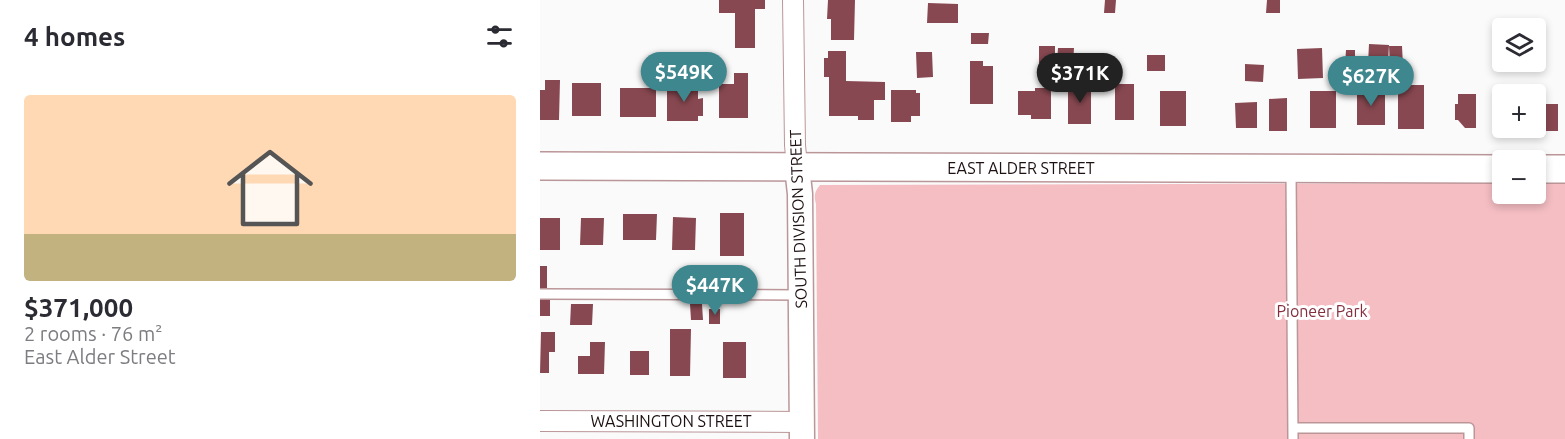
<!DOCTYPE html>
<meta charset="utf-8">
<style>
body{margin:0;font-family:Ubuntu,sans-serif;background:#f2f2f3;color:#2b2b33;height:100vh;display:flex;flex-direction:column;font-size:22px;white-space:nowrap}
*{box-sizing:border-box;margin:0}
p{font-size:20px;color:#7c7c81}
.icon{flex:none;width:33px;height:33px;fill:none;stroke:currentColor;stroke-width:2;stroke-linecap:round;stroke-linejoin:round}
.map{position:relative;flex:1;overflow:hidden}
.panel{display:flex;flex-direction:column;background:#fff;width:540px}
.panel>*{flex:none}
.buttons{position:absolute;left:952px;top:18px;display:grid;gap:12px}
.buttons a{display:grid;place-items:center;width:54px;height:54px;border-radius:6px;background:#fff;box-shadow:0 3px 9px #0003;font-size:30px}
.price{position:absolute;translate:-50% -51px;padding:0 14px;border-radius:21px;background:#3f878e;color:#fff;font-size:20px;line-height:39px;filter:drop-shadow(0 2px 3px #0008)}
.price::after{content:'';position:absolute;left:50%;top:36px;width:18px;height:14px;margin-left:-9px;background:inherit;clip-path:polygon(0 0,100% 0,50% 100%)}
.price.on{background:#222;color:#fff}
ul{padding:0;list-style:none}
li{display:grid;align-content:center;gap:12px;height:318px;padding:0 24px}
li+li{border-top:2px solid #e1e1e2}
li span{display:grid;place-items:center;height:186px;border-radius:6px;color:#555}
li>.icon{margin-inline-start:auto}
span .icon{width:108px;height:108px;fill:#fffc;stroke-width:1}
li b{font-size:26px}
h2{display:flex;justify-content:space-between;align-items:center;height:72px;padding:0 24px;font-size:26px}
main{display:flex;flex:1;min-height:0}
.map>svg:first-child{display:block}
.green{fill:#f5bec3}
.building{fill:#884851}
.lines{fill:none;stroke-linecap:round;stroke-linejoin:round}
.service-casing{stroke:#bb9699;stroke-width:12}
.minor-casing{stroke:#bb9699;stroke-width:22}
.tertiary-casing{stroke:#bb9699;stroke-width:27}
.secondary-casing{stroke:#bb9699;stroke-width:30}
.service{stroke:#fff;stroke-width:9}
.minor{stroke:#fff;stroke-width:20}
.tertiary{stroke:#fff;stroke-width:24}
.secondary{stroke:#fff;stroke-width:27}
.labels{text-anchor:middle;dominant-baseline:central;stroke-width:6;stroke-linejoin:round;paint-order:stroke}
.street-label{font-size:16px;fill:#1d1011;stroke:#fff}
.park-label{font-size:16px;fill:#832e3e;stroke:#fff}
</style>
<main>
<section class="panel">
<h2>4 homes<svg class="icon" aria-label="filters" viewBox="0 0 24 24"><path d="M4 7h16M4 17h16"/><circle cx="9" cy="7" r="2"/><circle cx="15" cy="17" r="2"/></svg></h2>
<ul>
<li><span style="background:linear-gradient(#ffd9b3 75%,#c2b280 0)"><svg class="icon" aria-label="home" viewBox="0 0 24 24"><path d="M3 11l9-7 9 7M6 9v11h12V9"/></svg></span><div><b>$371,000</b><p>2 rooms · 76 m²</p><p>East Alder Street</p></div></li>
</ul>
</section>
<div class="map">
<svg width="1025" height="439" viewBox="0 0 1025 439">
<rect width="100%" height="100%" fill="#fafafa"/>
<!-- green -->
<path class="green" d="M1025 182V439H278L276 204C274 196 274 192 280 185L963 183V194H996V183Z"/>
<!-- building -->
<path class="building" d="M179 0H225V9H215V48H195V13H179Z
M288 0H315L314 40H291V19H287Z
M565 0H576L575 13H564Z
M727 0H740V13H726Z
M388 3 418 4V23H387Z
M431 33H449L448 44H431Z
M829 44 849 45 848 63H828Z
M499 46H515V63H499Z
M849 46H862L863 66H850Z
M518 48H534L533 64 517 63Z
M782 48 783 78 758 79 757 49Z
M806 50H815V66H805Z
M288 51H306V81L345 82V100H334V120H318V116H289V77H284V58H288Z
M376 52H392L393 77 377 78Z
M607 55H625V71H607Z
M430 61H443V66H453V104H430Z
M705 64 724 65 723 82 705 81Z
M194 73H208V118H179V84H194Z
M5 80H20L19 120H0V90H5Z
M32 83H61V116H32Z
M127 84H158V99L163 98V116H158V121H127Z
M528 84H551V124H528Z
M575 84H594V120H575Z
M858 85H884V129H858Z
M80 88H116V117H80Z
M495 88H511V119H491V115H478V91H495Z
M817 89H845V125H817Z
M351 90H376V93H380V116H371V122H351Z
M620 91H646V126H620Z
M770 91H796V128H770Z
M918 94H936V128H925L918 120H915V104H918Z
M747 98V131H729V99Z
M956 100H963V124H956Z
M717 102V128H696L695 103Z
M996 104H1018V131H995Z
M180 213H204V256H180Z
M83 214H117L116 240H83Z
M133 217 156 218 155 250H132Z
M0 218H20V250H0Z
M41 218H64L63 245H40Z
M0 266H7V288H0Z
M168 266 205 267 204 287 168 286Z
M0 300H10V316H0Z
M31 304H53L52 325H30Z
M150 304H162L163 320H151Z
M169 309H180V324H169Z
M130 329H151L150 376H130Z
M1 332H15V352H9V373H0Z
M50 342H65L64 374H38V356H50Z
M183 342H206V378H183Z
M90 351H109V375H90Z"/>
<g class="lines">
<defs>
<path id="service" d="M751 171 753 439
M0 294 259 295
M753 428H929V439"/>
<path id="minor" d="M253 0 255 145 257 167
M0 421 262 422"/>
<path id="tertiary" d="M257 167 260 194 262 439"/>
<path id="secondary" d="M0 166 963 169
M996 169H1025"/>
</defs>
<!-- service casing -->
<use href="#service" class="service-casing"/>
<!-- minor casing -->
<use href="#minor" class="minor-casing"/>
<!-- tertiary casing -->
<use href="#tertiary" class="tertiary-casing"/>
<!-- secondary casing -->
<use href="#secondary" class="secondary-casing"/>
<!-- service -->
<use href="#service" class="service"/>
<!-- minor -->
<use href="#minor" class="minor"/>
<!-- tertiary -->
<use href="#tertiary" class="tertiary"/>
<!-- secondary -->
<use href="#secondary" class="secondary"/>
</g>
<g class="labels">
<!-- street labels -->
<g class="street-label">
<text x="481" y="168">EAST ALDER STREET</text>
<text transform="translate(258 219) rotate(-92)">SOUTH DIVISION STREET</text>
<text x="131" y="421">WASHINGTON STREET</text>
</g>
<!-- park labels -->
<g class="park-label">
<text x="782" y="311">Pioneer Park</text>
</g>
</g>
</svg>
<div class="buttons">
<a><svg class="icon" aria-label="layers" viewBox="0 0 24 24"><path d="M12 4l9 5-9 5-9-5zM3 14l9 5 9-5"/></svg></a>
<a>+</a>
<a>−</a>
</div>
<b class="price" style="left:144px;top:103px">$549K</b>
<b class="price on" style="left:540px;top:104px">$371K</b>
<b class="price" style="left:831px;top:107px">$627K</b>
<b class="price" style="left:175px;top:316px">$447K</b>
</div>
</main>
